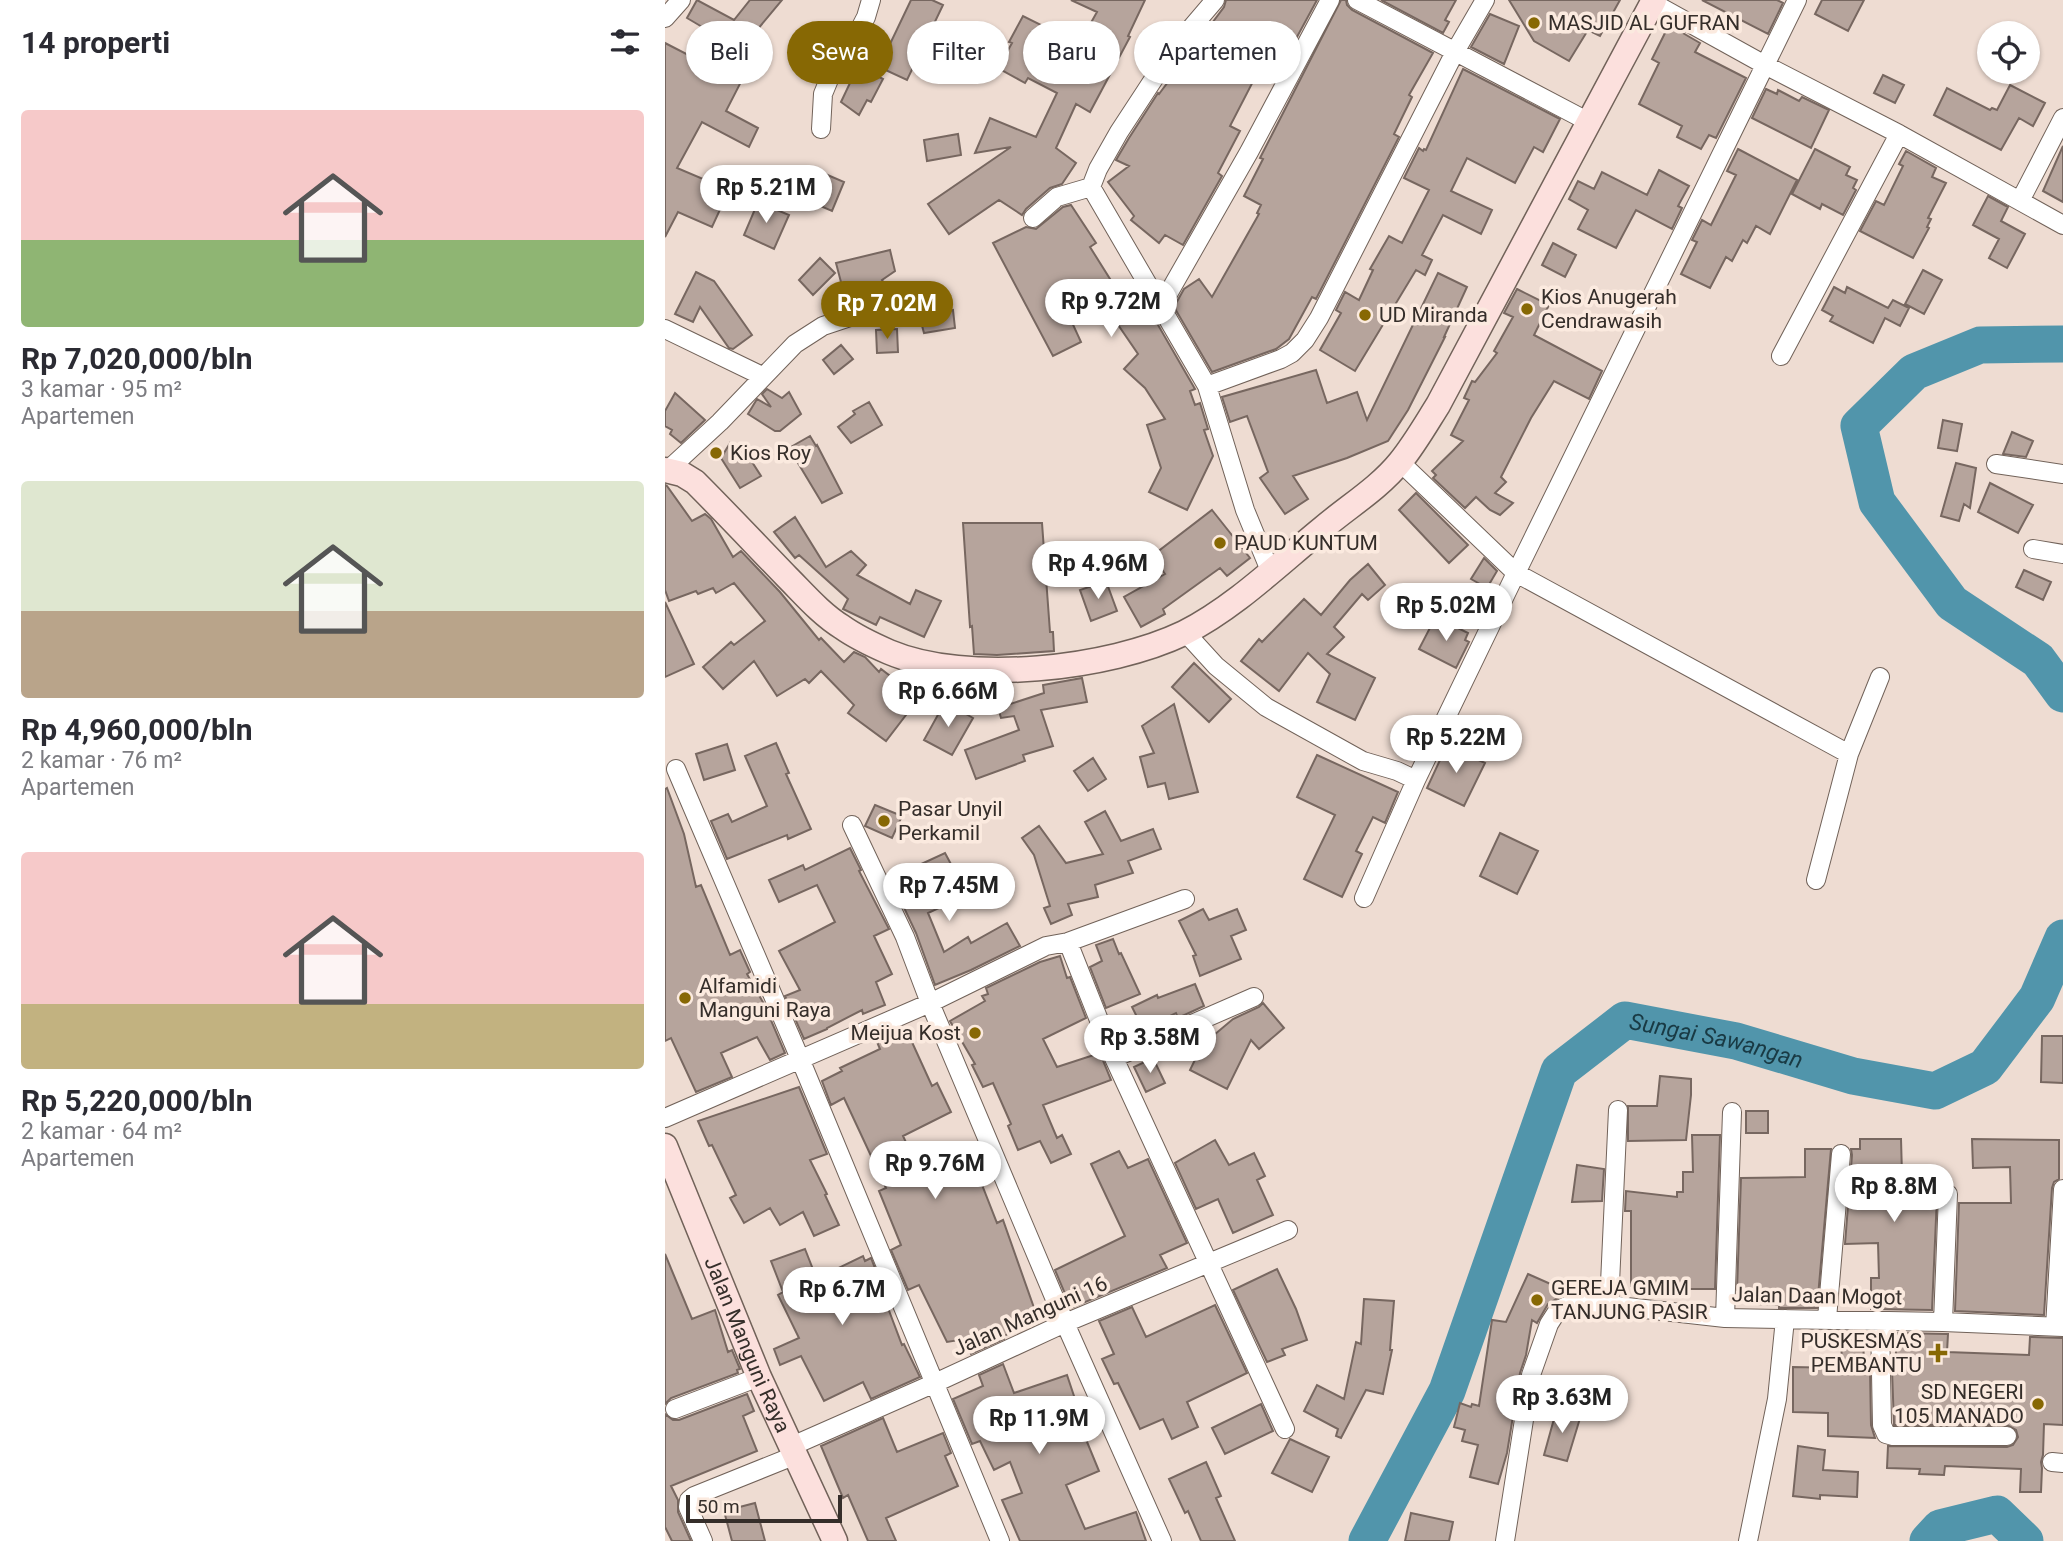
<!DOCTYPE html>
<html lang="id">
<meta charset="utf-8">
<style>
body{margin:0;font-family:Roboto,sans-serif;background:#f2f2f3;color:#2b2b33;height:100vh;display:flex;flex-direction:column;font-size:26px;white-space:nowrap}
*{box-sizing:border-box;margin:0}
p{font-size:23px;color:#7c7c81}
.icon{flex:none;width:38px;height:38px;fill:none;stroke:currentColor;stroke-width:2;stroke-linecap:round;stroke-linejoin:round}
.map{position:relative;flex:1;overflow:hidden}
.sheet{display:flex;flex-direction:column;background:#fff;width:665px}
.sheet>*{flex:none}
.banner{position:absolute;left:21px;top:21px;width:665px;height:63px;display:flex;gap:14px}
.buttons{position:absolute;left:1312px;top:21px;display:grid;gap:14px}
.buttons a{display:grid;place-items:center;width:63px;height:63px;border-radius:50%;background:#fff;box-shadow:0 2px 5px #0004;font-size:35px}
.scale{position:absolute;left:21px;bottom:18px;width:156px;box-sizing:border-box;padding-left:7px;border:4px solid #352e2a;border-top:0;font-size:19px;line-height:24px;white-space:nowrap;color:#352e2a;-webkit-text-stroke:5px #fbeadf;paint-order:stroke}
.price{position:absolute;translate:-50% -60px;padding:0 16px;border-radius:24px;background:#fff;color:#222;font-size:23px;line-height:46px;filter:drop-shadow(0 2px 4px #0008)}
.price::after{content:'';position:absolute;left:50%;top:42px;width:21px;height:16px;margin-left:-10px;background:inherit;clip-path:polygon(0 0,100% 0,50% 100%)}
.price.selected{background:#876804;color:#fff}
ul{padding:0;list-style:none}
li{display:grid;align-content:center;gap:14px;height:371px;padding:0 21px}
li span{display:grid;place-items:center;height:217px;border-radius:7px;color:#555}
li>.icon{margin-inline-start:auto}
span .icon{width:126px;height:126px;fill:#fffc;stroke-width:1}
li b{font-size:30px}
h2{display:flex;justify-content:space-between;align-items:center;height:84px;padding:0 21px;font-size:30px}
.tag{padding:0 24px;border-radius:32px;background:#fff;box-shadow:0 2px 5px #0004;font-size:24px;line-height:63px}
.tag.selected{background:#876804;color:#fff}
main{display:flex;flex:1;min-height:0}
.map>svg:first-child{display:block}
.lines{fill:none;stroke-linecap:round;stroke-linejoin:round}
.river{stroke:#5195ab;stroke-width:37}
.building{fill:#b6a49c;stroke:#776760;stroke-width:2}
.street-casing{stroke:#716259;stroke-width:20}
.secondary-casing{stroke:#716259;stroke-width:27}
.street{stroke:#fff;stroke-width:18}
.secondary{stroke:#fce0dd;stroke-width:24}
.poi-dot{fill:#876804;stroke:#fbeadf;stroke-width:2.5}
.labels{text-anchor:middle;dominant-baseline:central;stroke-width:7;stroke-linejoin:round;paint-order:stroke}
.poi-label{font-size:21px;fill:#352e2a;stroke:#fbeadf;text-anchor:start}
.street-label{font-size:21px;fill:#352e2a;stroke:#fbeadf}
.water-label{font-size:23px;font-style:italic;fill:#193a44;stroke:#fbeadf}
</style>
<main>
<section class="sheet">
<h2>14 properti<svg class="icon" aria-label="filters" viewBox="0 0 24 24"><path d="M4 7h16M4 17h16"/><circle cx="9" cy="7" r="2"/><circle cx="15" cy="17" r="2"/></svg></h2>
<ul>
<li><span style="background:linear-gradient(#f6c9c9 60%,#8fb573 0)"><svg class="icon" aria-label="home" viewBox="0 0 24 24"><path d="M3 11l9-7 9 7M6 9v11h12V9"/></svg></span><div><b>Rp 7,020,000/bln</b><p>3 kamar · 95 m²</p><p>Apartemen</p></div></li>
<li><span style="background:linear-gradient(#dfe7d0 60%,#b9a48a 0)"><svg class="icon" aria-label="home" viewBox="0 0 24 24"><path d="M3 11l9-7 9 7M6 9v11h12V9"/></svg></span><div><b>Rp 4,960,000/bln</b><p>2 kamar · 76 m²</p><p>Apartemen</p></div></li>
<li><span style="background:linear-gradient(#f6c9c9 70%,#c2b280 0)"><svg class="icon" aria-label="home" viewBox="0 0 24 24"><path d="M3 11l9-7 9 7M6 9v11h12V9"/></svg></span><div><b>Rp 5,220,000/bln</b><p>2 kamar · 64 m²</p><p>Apartemen</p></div></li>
</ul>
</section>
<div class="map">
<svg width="1398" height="1541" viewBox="0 0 1398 1541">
<rect width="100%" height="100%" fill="#eedcd2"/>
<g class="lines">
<!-- river -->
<g class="river">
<path d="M1398 344 1315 345 1249 372 1194 426 1212 502 1287 603 1373 660 1398 694"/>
<path id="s1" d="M702 1541 782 1391 894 1071 960 1020 1071 1041 1188 1076 1270 1091 1320 1067 1372 998 1398 938"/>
<path d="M1263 1541 1275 1528 1332 1514 1360 1541"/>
</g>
</g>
<!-- building -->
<path class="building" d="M32 0 69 20 85 0H117L92 30 70 71 79 76 61 111 93 128 84 147 37 122 12 168 64 190 47 227 13 212 0 237V43L29 58 44 31 22 18Z
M246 0H267L278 5 242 80 214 67Z
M406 0H480L463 36 465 37 425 112 411 104 391 148 411 163 397 184 385 188 361 209 357 215 334 200 284 234 263 204 346 147 310 153 325 118 371 137 392 93 363 78 360 83 333 68 347 43 344 42 358 16 414 44 432 12Z
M561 0H652L613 72 597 64 565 126 575 131 553 173 557 176 518 245 500 235 494 243 466 220 469 216 443 182 464 166 451 160 464 138 493 93 494 94 559 7Z
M676 0H681L682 5 687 10 768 53 744 95 747 97 729 134 734 137 651 299 647 297 624 339 611 349 547 372 509 307 519 289 534 279 547 297 594 214 592 213 596 205 579 196 598 159 595 158Z
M716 0H791L780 20 784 22 778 33Z
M844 0H955L935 36 923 30 904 61 869 41Z
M1037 0H1112L1118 3 1103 34Z
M1157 0H1199L1183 31 1150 14Z
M825 14 854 26 839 64 806 47Z
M1004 25 1035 43 1030 52 1081 78 1051 138 1044 135 1036 149 1012 137 1017 126 974 104 994 63 987 59Z
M149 38 166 51 146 78 128 64Z
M193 66 218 79 206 102 202 100 194 115 176 102Z
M798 69 895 119 878 152 869 147 850 183 802 158 786 191 827 210 816 234 778 215 757 255 767 260 760 275 751 270 690 371 655 350 676 313 671 310 680 292 694 300 708 270 705 269 724 236 737 243 764 190 739 178 754 148 758 151 759 149 761 150Z
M1218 75 1239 85 1230 103 1209 93Z
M1345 85 1380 103 1368 126 1354 118 1336 150 1269 115 1282 88 1325 110 1327 108 1332 110Z
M1101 89 1112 94 1113 90 1134 101 1137 97 1164 110 1146 148 1087 118Z
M293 134 296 155 262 161 259 140Z
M1398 146V202L1378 191Z
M1073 149 1132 180 1105 234 1091 226 1082 243 1078 240 1067 261 1061 257 1045 288 1016 274 1032 242 1027 240 1037 220 1046 225 1071 175 1062 171Z
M1150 149 1185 167 1181 175 1192 180 1188 188 1191 190 1178 215 1157 204 1155 209 1127 194Z
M1241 151 1271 168 1267 177 1281 183 1263 218 1266 219 1262 227 1264 228 1248 258 1195 231 1211 201 1219 205 1238 166 1234 164Z
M144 167 179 182 167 211 132 196Z
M994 170 1024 186 1013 206 1017 208 1007 229 971 210 951 248 913 229 923 210 904 199 913 181 929 189 937 172 982 195Z
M1323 196 1343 207 1336 221 1360 234 1342 268 1324 258 1334 239 1308 225Z
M93 202 124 215 109 249 79 235Z
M406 205 431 243 425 247 457 298 468 291 481 310 475 320 485 313 489 318 530 389 525 391 530 405 535 403 543 429 539 430 548 456 522 510 484 492 496 468 482 425 500 419 480 388 459 369 473 354 434 297 404 316 416 342 388 356 328 243 361 227 371 229 398 207Z
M888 243 911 255 900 277 877 265Z
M225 250 230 271 217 280 226 294 182 305 171 263Z
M155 258 170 273 148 295 134 280Z
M1258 270 1277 280 1259 314 1240 304Z
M31 272 49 281 87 335 68 349 64 348 35 307 28 322 10 314Z
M773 273 802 287 779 337H780L743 410 723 441 682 458 628 476 643 499 620 514 595 478 603 472 582 416 565 422 557 397 651 370 662 403 692 392 702 420Z
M1169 287 1180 293 1182 287 1223 308 1228 300 1244 308 1235 326 1220 318 1208 343 1165 321 1168 316 1157 310Z
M852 289 884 305 869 335 937 371 924 399 889 381 866 418 836 477 841 482 830 493 848 503 835 515 825 510 811 497 800 508 768 478 771 475 767 471 798 441 786 435 804 400 799 398 807 381 810 382 832 353 829 351 848 317 839 313Z
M288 310 290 328 259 333 255 318Z
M232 329 233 352 212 353 211 330Z
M176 345 188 359 169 374 158 360Z
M102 389 117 398 124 392 136 414 115 431H110L83 414 92 399 106 407 97 394Z
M10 393 40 420 16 443 5 434 7 430 0 426V411Z
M204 402 217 425 186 443 173 427 190 414 188 411Z
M1278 420 1297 424 1292 451 1273 448Z
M1347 432 1368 441 1361 457 1338 454Z
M145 436 151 446 152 445 177 493 157 503 124 448Z
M65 443 87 462 96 476 75 488 56 458Z
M1291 463 1311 468 1305 508 1299 504 1294 521 1276 516Z
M1325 483 1368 505 1353 533 1313 512Z
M0 485 2 486 27 521 40 514 46 519 68 557 76 551 115 592 154 640 156 638 179 662 189 652 200 657 214 672 216 669 254 698 221 741 183 713 189 705 156 671 144 683 140 679 112 696 89 661 58 689 38 667 66 642 69 645 100 621 69 583 51 593 48 588 33 594 31 591 4 601 0 590Z
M751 493 803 545 784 563 734 510Z
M547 510 585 558 562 576 555 568 498 609 500 614 476 627 459 597 500 574 487 556Z
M130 517 161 567 186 551 201 565 192 575 245 604 251 590 276 601 259 637 215 617 211 625 178 609 183 599 134 555 130 558 109 532Z
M298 523H377L385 632H388L389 651 332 655 309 654 307 626 305 627Z
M819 558 832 571 822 588 806 579Z
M703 564 720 585 703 600 697 594 669 627 679 637 662 654 710 678 690 720 652 702 665 674 643 653 614 691 576 661 594 639 597 642 639 599 656 615 685 580Z
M1359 570 1386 582 1378 600 1351 587Z
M441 581 452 611 426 621 415 590Z
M0 602 29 664 0 677Z
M768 622 778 627 781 622 803 633 800 640 804 642 791 668 754 649Z
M529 663 566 699 544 722 507 687Z
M417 678 422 702 376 710 388 746 358 755 360 761 311 779 300 750 354 730 349 716 336 718 333 708 379 693 378 685Z
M280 702 308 718 287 755 259 740Z
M509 704 533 792 504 799 500 783 483 787 475 757 489 753 477 726Z
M111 743 124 773 121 774 146 829 123 839 122 835 62 859 46 821 63 814 67 822 102 806 80 756Z
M62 744 70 770 39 780 31 754Z
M782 745 820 763 799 806 762 788Z
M652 755 733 792 720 823 708 817 691 851 697 854 677 897 639 879 670 815 632 797Z
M428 758 441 779 423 791 409 771Z
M2 788 19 834 31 887 36 885 65 955 75 950 85 972 82 974 99 1004 120 1053 105 1060 92 1037 56 1053 67 1077 31 1092 6 1038 0 1041V789Z
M210 805 237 816 227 838 200 826Z
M440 811 456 841 488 829 496 849 463 861 468 873 430 885 433 897 403 904 407 915 386 924 379 908 385 906 369 855 357 838 374 826 401 863 438 854 420 822Z
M835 833 873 851 852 894 815 876Z
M185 848 196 870 194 871 224 929 209 936 227 974 211 982 220 1005 198 1014 197 1010 162 1028V1029L139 1039 120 996 135 990 114 951 170 922 152 885 114 902 104 880 138 865 140 870Z
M280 853 288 868 291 866 304 894 263 913 279 952 303 937 306 943 342 923 355 946 306 970 270 985 251 933 233 895 257 883 252 873V866Z
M538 909 544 920 572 909 581 930 566 936 576 959 535 976 528 956 531 955 514 921Z
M448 939 454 954 456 953 475 994 441 1008 425 967 437 961 431 945Z
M395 956 402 978 405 977 421 1018 378 1039 392 1067 435 1053 446 1080 378 1105 392 1138 397 1135 406 1154 386 1163 375 1141 353 1150 343 1126 346 1124 328 1083 318 1087 307 1065 310 1064 285 1021 320 1001 317 996 323 994 321 988 375 962Z
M530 984 539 1006 513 1018 511 1013 478 1029 467 1007 492 995 493 998Z
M598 1003 619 1028 594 1049 586 1040 562 1089 525 1070 545 1029 547 1028 549 1035 568 1019 594 1007Z
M241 1029 267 1086 272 1083 286 1112 238 1136 251 1164 301 1144 332 1223 338 1220 374 1322 338 1336 339 1339 306 1354 300 1339 282 1342 254 1285 243 1290 226 1250 236 1245 214 1191 221 1188 179 1098 166 1105 157 1081 177 1071 175 1068 215 1049 212 1042Z
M1377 1036H1398V1083L1376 1082Z
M488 1058 500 1083 481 1092 469 1067Z
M995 1076 1026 1079V1095L1021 1140 963 1141V1106H992Z
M134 1087 162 1154 145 1160 162 1194 160 1195 174 1225 149 1236 138 1212 115 1225 105 1208 79 1223 65 1198 71 1195 47 1145 44 1146 33 1121Z
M1081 1111H1103V1133H1081Z
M1027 1135H1055L1050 1289H1008V1287L966 1286V1211H960L961 1191 1012 1197V1192H1018V1172H1028Z
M1195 1139H1236L1237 1174 1273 1173 1267 1310 1206 1309V1278H1214L1213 1243 1180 1244 1187 1155 1186 1149H1195Z
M1307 1139 1394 1140V1179L1389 1182 1387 1188 1379 1315 1290 1311 1294 1203H1346L1345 1167 1308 1168Z
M550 1140 564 1165 589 1153 600 1176 592 1180 608 1215 568 1233 553 1199 531 1209 510 1163Z
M1140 1149H1166L1152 1308H1114V1305L1093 1304V1290H1072L1076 1178 1140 1177Z
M454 1151 463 1168 483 1159 522 1243 495 1255 502 1268 406 1308 390 1270 460 1236 426 1164Z
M912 1165 939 1169 937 1201 907 1202Z
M140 1249 151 1277 154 1275 155 1277 198 1256 200 1261 206 1258 222 1299 220 1300 237 1345 239 1344 255 1377 206 1399 198 1382 159 1401 136 1356 115 1365 109 1349 134 1338 113 1295 118 1292 106 1261Z
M0 1254 27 1319 50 1310 63 1352 67 1350 75 1369 72 1370 73 1373 6 1398 0 1404Z
M612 1269 631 1309 642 1340 617 1349 620 1355 602 1362 568 1290Z
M863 1274 897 1289 893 1298 883 1304 872 1323 867 1320 861 1355 855 1373 842 1453 833 1484 805 1477 813 1445 797 1441 800 1430 789 1427 795 1403 806 1407 807 1404 814 1406 827 1320 841 1322Z
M699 1299 729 1301 725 1350H727L718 1394 701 1390 676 1438 671 1436 673 1429 639 1411 652 1385 679 1399 691 1342 696 1344Z
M550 1305 582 1373 522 1402 533 1427 507 1439 498 1419 475 1429 453 1383 449 1384 437 1359 449 1354 434 1321 467 1307 481 1337Z
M1232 1333 1283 1334 1282 1352 1364 1355 1365 1337 1398 1338V1425L1379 1424 1378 1455 1376 1462 1377 1468 1376 1492H1355L1356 1469 1280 1466 1279 1475 1254 1474 1255 1469 1222 1468 1223 1446 1342 1447 1348 1445 1353 1437 1351 1430 1342 1425H1229L1227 1370H1230Z
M1177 1340 1199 1341 1198 1369 1205 1370 1206 1425 1210 1438 1163 1436V1413L1128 1412V1367L1176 1368Z
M338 1364 349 1393 402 1375 413 1408 416 1407 426 1435 420 1437 434 1471 401 1485 420 1529 471 1512 481 1541H355L337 1500 357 1493 345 1462 329 1470 315 1441 307 1444 288 1399 318 1386 314 1375Z
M82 1394 89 1411 78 1416 92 1451 6 1486 13 1500V1512L26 1541H7L0 1527V1414L8 1420H14Z
M596 1404 608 1431 560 1454 547 1428Z
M892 1408 916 1415 902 1461 879 1455Z
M218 1418 232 1452 278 1433 286 1453 280 1456 293 1486 221 1518 231 1541H203L183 1495 178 1498 156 1446Z
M625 1439 664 1457 647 1492 607 1473Z
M1133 1446 1160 1450 1158 1470 1193 1472 1192 1497 1155 1495V1499L1128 1496Z
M541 1462 556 1496 551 1498 570 1541H536L523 1511 520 1513 504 1479Z
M90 1503 100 1541H67L59 1511Z
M746 1513 788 1522 784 1541H740Z"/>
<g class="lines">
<defs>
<path id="street" d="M692 0 924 122
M988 3 1100 65 1234 134 1398 225
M0 18 16 0
M156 129 158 94 165 77 188 42 201 17 206 0
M426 187 542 386 580 510 606 573
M426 187 433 169 454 132 509 48 550 0
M1355 201 1398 118
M368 218 392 197 426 187
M495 308 584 152 665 0
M0 329 97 376
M1116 356 1234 134
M542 386 616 359 627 353 640 340 654 318 791 50 820 0
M735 462 851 573 1184 754
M1331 464 1398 474
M3 470 55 422 130 344 158 326 194 314
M1368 549 1398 554
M520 632 551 666 601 707 698 761 732 771 751 780 851 573 1132 0
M11 769 136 1061 335 1541
M187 825 240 937 265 1003 400 1323 497 1541
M1151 880 1184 754 1215 677
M699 898 751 780
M403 942 449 1058 620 1429
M449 1058 589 997
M0 1118 265 1003 381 946 403 942 520 899
M944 1305 953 1110
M1060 1318 1067 1112
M1162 1319 1176 1154
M1215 1321 1217 1425 1221 1434 1228 1436H1342
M1278 1322 1283 1194
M1390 1327 1398 1189
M10 1409 94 1377
M127 1446 270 1383 400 1323 623 1230
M1387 1462 1398 1463
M38 1541 23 1507 24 1500 29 1496 131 1455
M840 1541 866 1375 884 1324 893 1310 904 1305 912 1304 944 1305 1060 1318 1278 1322 1398 1327
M1083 1541 1112 1399 1120 1319"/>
<g id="secondary">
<path d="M0 470 17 474 30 482C61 513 91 545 122 577 139 594 156 614 177 627 191 637 208 645 224 652 302 685 444 669 519 633 569 608 615 563 658 528 684 506 714 488 735 462 749 445 761 424 773 405L989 0"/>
<path id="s2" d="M0 1146 94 1377 170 1541"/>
</g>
</defs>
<!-- street casing -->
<use href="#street" class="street-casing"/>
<!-- secondary casing -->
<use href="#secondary" class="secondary-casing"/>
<!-- street -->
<use href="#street" class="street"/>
<!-- secondary -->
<use href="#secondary" class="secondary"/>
</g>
<!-- markers -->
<g class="poi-dot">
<circle cx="869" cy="23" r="7"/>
<circle cx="862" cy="309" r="7"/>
<circle cx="700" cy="315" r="7"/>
<circle cx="51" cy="453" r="7"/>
<circle cx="555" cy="543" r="7"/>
<circle cx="219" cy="821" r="7"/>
<circle cx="20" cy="998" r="7"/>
<circle cx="310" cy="1033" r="7"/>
<circle cx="872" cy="1300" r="7"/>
<path d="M1269.5 1342.5h7v7h7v7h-7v7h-7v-7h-7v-7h7z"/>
<circle cx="1373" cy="1404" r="7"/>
</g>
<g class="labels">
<!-- poi labels -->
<g class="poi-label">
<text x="883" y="23">MASJID AL GUFRAN</text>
<text x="876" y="297">Kios Anugerah<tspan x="876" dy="24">Cendrawasih</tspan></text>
<text x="714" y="315">UD Miranda</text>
<text x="65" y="453">Kios Roy</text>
<text x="569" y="543">PAUD KUNTUM</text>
<text x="233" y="809">Pasar Unyil<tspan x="233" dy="24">Perkamil</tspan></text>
<text x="34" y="986">Alfamidi<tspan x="34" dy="24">Manguni Raya</tspan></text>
<text x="296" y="1033" text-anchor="end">Meijua Kost</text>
<text x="886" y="1288">GEREJA GMIM<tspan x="886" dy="24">TANJUNG PASIR</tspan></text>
<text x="1257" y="1341" text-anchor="end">PUSKESMAS<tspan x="1257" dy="24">PEMBANTU</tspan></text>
<text x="1359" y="1392" text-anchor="end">SD NEGERI<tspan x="1359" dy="24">105 MANADO</tspan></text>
</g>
<!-- street labels -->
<g class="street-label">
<text transform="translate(1152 1296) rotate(1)">Jalan Daan Mogot</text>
<text transform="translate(365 1316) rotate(-24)">Jalan Manguni 16</text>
<text stroke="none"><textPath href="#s2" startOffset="215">Jalan Manguni Raya</textPath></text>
</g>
<!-- water labels -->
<g class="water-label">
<text stroke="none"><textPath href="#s1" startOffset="686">Sungai Sawangan</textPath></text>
</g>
</g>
</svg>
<div class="buttons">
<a><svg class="icon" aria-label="locate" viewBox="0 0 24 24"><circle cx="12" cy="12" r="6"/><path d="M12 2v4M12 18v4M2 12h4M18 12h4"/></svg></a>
</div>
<div class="scale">50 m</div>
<b class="price" style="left:101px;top:225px">Rp 5.21M</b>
<b class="price" style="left:446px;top:339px">Rp 9.72M</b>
<b class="price selected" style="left:222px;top:341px">Rp 7.02M</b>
<b class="price" style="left:433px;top:601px">Rp 4.96M</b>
<b class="price" style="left:781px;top:643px">Rp 5.02M</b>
<b class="price" style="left:283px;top:729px">Rp 6.66M</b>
<b class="price" style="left:791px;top:775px">Rp 5.22M</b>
<b class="price" style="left:284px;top:923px">Rp 7.45M</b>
<b class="price" style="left:485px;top:1075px">Rp 3.58M</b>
<b class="price" style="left:270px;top:1201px">Rp 9.76M</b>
<b class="price" style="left:1229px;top:1224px">Rp 8.8M</b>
<b class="price" style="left:177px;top:1327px">Rp 6.7M</b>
<b class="price" style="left:897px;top:1435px">Rp 3.63M</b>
<b class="price" style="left:374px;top:1456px">Rp 11.9M</b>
<div class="banner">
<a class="tag">Beli</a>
<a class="tag selected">Sewa</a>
<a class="tag">Filter</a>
<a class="tag">Baru</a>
<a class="tag">Apartemen</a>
</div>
</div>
</main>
